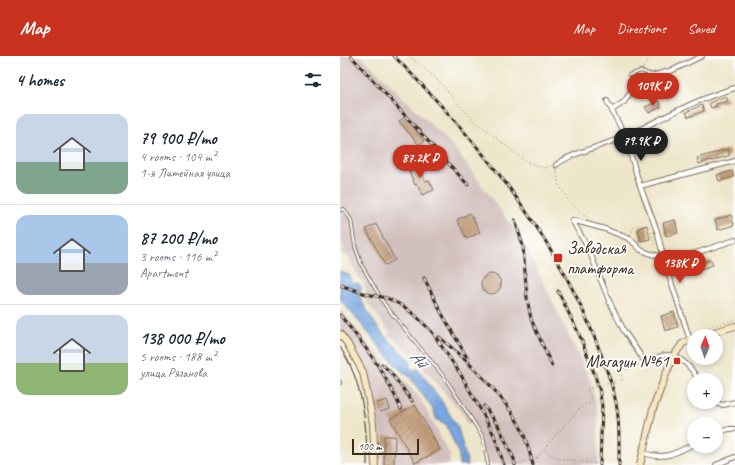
<!DOCTYPE html>
<meta charset="utf-8">
<style>
body{margin:0;font-family:Caveat,sans-serif;background:#f2f2f3;color:#1f2937;height:100vh;display:flex;flex-direction:column;font-size:15px;white-space:nowrap}
*{box-sizing:border-box;margin:0}
p{font-size:13px;color:#747a83}
.icon{flex:none;width:22px;height:22px;fill:none;stroke:currentColor;stroke-width:2;stroke-linecap:round;stroke-linejoin:round}
.map{position:relative;flex:1;overflow:hidden}
.panel{display:flex;flex-direction:column;background:#fff;width:340px}
.panel>*{flex:none}
.needle{width:26px;rotate:2deg}
.buttons{position:absolute;left:347px;top:273px;display:grid;gap:8px}
.buttons a{display:grid;place-items:center;width:36px;height:36px;border-radius:50%;background:#fff;box-shadow:0 2px 6px #0003;font-size:20px}
.scale{position:absolute;left:12px;bottom:10px;width:67px;box-sizing:border-box;padding-left:4px;border:2px solid #3b2a1e;border-top:0;font-size:11px;line-height:14px;white-space:nowrap;color:#3b2a1e;-webkit-text-stroke:3px #fff;paint-order:stroke}
.price{position:absolute;translate:-50% -34px;padding:0 9px;border-radius:14px;background:#c8321e;color:#fff;font-size:13px;line-height:26px;filter:drop-shadow(0 1px 2px #0008)}
.price::after{content:'';position:absolute;left:50%;top:24px;width:12px;height:9px;margin-left:-6px;background:inherit;clip-path:polygon(0 0,100% 0,50% 100%)}
.price.selected{background:#222;color:#fff}
ul{padding:0;list-style:none}
li{display:flex;align-items:center;gap:12px;height:100px;padding:0 16px}
li+li{border-top:1px solid #e0e1e3}
li span{display:grid;place-items:center;flex:none;width:112px;height:80px;border-radius:12px;color:#555}
li>.icon{margin-inline-start:auto}
span .icon{width:48px;height:48px;fill:#fffc;stroke-width:1}
li b{font-size:17px}
h2{display:flex;justify-content:space-between;align-items:center;height:48px;padding:0 16px;font-size:17px}
header{display:flex;align-items:center;gap:24px;box-sizing:border-box;height:56px;padding:0 20px;background:#c8321e;color:#fff}
header strong{font-size:19px}
nav{display:flex;gap:22px;margin-inline-start:auto;font-size:14px}
main{display:flex;flex:1;min-height:0}
.map>svg:first-child{display:block}
.industrial{fill:#d1bfbd}
.water{fill:url(#water-ripples);stroke:#5a6880}
.building{fill:url(#building-hatch)}
.lines{fill:none;stroke-linecap:round;stroke-linejoin:round}
.lane-casing{stroke:#7a6c5a;stroke-width:4}
.street-casing{stroke:#7a6c5a;stroke-width:6}
.secondary-casing{stroke:#7a6c5a;stroke-width:8}
.path{stroke:#7a6c5a;stroke-width:1;stroke-dasharray:1 3;stroke-linecap:butt}
.lane{stroke:#fff;stroke-width:2}
.street{stroke:#fff;stroke-width:4}
.secondary{stroke:#f7e8c3;stroke-width:6}
.tram{stroke:#3b2a1e;stroke-width:1}
.rail-casing{stroke:#3b2a1e;stroke-width:3}
.rail{stroke:#fff;stroke-width:1.5;stroke-dasharray:4.5;stroke-linecap:butt}
.path-bridge{stroke:#7a6c5a;stroke-width:1;stroke-dasharray:1 3;stroke-linecap:butt}
.poi-dot{fill:#c8321e;stroke:#fff;stroke-width:1.5}
.labels{text-anchor:middle;dominant-baseline:central;stroke-width:3.5;stroke-linejoin:round;paint-order:stroke}
.poi-label{font-size:17px;fill:#3b2a1e;stroke:#fff;text-anchor:start}
.water-label{font-size:18px;font-style:italic;fill:#535c6c;stroke:#fff}
</style>
<header>
<strong>Map</strong>
<nav><a>Map</a><a>Directions</a><a>Saved</a></nav>
</header>
<main>
<section class="panel">
<h2>4 homes<svg class="icon" aria-label="filters" viewBox="0 0 24 24"><path d="M4 7h16M4 17h16"/><circle cx="9" cy="7" r="2"/><circle cx="15" cy="17" r="2"/></svg></h2>
<ul>
<li><span style="background:linear-gradient(#c9d6e8 60%,#7fa58c 0)"><svg class="icon" aria-label="home" viewBox="0 0 24 24"><path d="M3 11l9-7 9 7M6 9v11h12V9"/></svg></span><div><b>79 900 ₽/mo</b><p>4 rooms · 104 m²</p><p>1-я Литейная улица</p></div></li>
<li><span style="background:linear-gradient(#a9c7e8 60%,#9aa5b1 0)"><svg class="icon" aria-label="home" viewBox="0 0 24 24"><path d="M3 11l9-7 9 7M6 9v11h12V9"/></svg></span><div><b>87 200 ₽/mo</b><p>3 rooms · 116 m²</p><p>Apartment</p></div></li>
<li><span style="background:linear-gradient(#c9d6e8 60%,#8fb573 0)"><svg class="icon" aria-label="home" viewBox="0 0 24 24"><path d="M3 11l9-7 9 7M6 9v11h12V9"/></svg></span><div><b>138 000 ₽/mo</b><p>5 rooms · 188 m²</p><p>улица Рязанова</p></div></li>
</ul>
</section>
<div class="map">
<svg width="395" height="409" viewBox="0 0 395 409">
<defs>
<pattern id="water-ripples" width="26" height="14" patternUnits="userSpaceOnUse"><rect width="26" height="14" fill="#78a6e1"/><path d="M2 4q2-2 4 0t4 0M15 11q2-2 4 0t4 0" fill="none" stroke="#6487b6"/></pattern>
<pattern id="building-hatch" width="6" height="6" patternUnits="userSpaceOnUse"><rect width="6" height="6" fill="#c39e7b"/><path d="M-1 1l2-2M0 6l6-6M5 7l2-2" fill="none" stroke="#a08164"/></pattern>
</defs>
<rect width="100%" height="100%" fill="#fff"/>
<filter id="ink" filterUnits="userSpaceOnUse"><feTurbulence type="fractalNoise" baseFrequency=".025" numOctaves="2"/><feDisplacementMap in="SourceGraphic" scale="8" xChannelSelector="R" yChannelSelector="G"/><feConvolveMatrix kernelMatrix="1 2 1 2 8 2 1 2 1" color-interpolation-filters="sRGB"/></filter>
<filter id="wash" filterUnits="userSpaceOnUse"><feTurbulence type="fractalNoise" baseFrequency=".012" numOctaves="4" result="noise"/><feDisplacementMap in="SourceGraphic" scale="16" xChannelSelector="R" yChannelSelector="G"/><feGaussianBlur stdDeviation="0.9" result="paint"/><feColorMatrix in="noise" values="0 0 0 0 0 0 0 0 0 0 0 0 0 0 0 0 0 1.4 0 .05"/><feComposite in="paint" operator="in"/></filter>
<g filter="url(#wash)">
<rect width="100%" height="100%" fill="#eee6ca"/>
<!-- industrial -->
<path class="industrial" d="M0 0H21L112 89 183 185 251 325 258 359V409H145L135 375 132 368 128 369 123 358 87 316 53 281 50 282 48 279 50 276 26 245V233L6 198 3 199 1 194 4 193 0 180Z
M0 253 28 287 80 342 110 399 109 409H42V379H40L35 346 28 323 8 283 0 273Z"/>
<!-- water -->
<path class="water" d="M0 214 1 216 9 219 14 228 18 227 22 232 18 238C25 251 36 272 47 282 56 291 64 298 72 307L69 309 72 314H75L77 312 101 344 118 372 128 409H119V399L106 368 97 364 92 352 70 321 56 310 0 243Z"/>
<g id="blocks">
<!-- building -->
<path class="building" d="M386 40 388 45 376 48 377 50 371 52 369 47Z
M319 45 321 51 309 57 305 51Z
M362 49 364 55 348 61 346 56Z
M65 61 84 85 79 89 59 65Z
M388 93 390 99 372 105 371 104 359 108 357 102Z
M77 106 85 125 89 124 94 134 82 139 77 128 75 129 67 111Z
M392 115 394 121 379 125 377 119Z
M130 157 140 176 127 183 117 164Z
M391 159 394 169 378 174 375 164Z
M335 164 338 177 326 180 323 167Z
M36 168 55 204 45 209 26 173Z
M307 169 310 183 301 185 298 172Z
M371 204 373 209 355 215 353 209Z
M141 228a10 10 0 1 1 20 0a10 10 0 1 1-20 0Z
M334 256 338 271 325 275 321 260Z
M47 344 50 353 40 356 37 347Z
M75 349 100 394 75 407 50 363Z
M44 380H55L54 409H44Z"/>
</g>
</g>
<g filter="url(#ink)">
<use href="#blocks" fill-opacity="0" stroke="#7a6c5a" stroke-width="1"/>
<g class="lines">
<defs>
<path id="lane" d="M289 19 301 15 312 19
M0 154 4 153 11 164 15 190 22 210 45 249 105 322 143 381 148 409
M0 326V327"/>
<path id="street" d="M267 45 285 80 300 130 317 175 325 207 350 284
M272 54 284 46 297 27 304 22 333 14 362 0
M216 109C230 97 266 89 286 80 322 63 356 43 395 32
M300 130 395 105
M323 201 311 198 301 194 290 183 265 173 232 164 248 192 270 247 284 275 305 306C312 304 320 299 327 299 340 299 353 313 358 324
M325 207 395 184
M370 346 383 349 395 346
M376 377 389 373H395
M303 397C325 404 334 398 354 388
M376 409 395 401"/>
<path id="secondary" d="M0 278 7 287 23 316 33 367 35 409
M361 280 395 270
M300 409 313 353 327 315 334 300 342 288 354 282"/>
</defs>
<!-- lane casing -->
<use href="#lane" class="lane-casing"/>
<!-- street casing -->
<use href="#street" class="street-casing"/>
<!-- secondary casing -->
<use href="#secondary" class="secondary-casing"/>
<!-- path -->
<path class="path" d="M69 0 96 22 130 61 184 104 203 112 212 110
M303 12 310 0
M216 113 219 129 229 145 249 164
M311 176 314 188 316 191
M290 179 293 172 298 168
M354 276 395 263
M282 324 280 312 283 311 286 314 301 308
M205 394 216 402 253 407 256 409
M197 402 211 384 243 349 252 347 247 333"/>
<!-- lane -->
<use href="#lane" class="lane"/>
<!-- street -->
<use href="#street" class="street"/>
<!-- secondary -->
<use href="#secondary" class="secondary"/>
<!-- tram -->
<path class="tram" d="M0 291C23 325 27 369 27 409"/>
<defs>
<path id="rail" d="M11 0 128 129
M54 0C136 83 213 175 256 285 263 304 271 323 275 342 280 364 279 387 279 409
M175 164 183 190 187 242 191 263 212 310
M84 222 101 256 129 305
M0 229 26 238 47 242 63 250 76 260 92 276 121 319 138 349 154 379 164 409
M218 235 239 278 251 308 259 332 262 350 260 409
M0 259C25 290 45 316 61 353
M99 281C127 304 166 341 182 374 187 385 190 398 193 409
M42 308 51 317 72 345
M144 350 158 369 174 403 175 409"/>
</defs>
<!-- rail casing -->
<use href="#rail" class="rail-casing"/>
<!-- rail -->
<use href="#rail" class="rail"/>
<!-- path-bridge -->
<path class="path-bridge" d="M247 333 282 324
M173 409 197 402"/>
</g>
</g>
<!-- markers -->
<g class="poi-dot">
<rect x="213" y="197" width="10" height="10" rx="2"/>
<rect x="333" y="301" width="8" height="8" rx="2"/>
</g>
<g class="labels">
<!-- poi labels -->
<g class="poi-label">
<text x="227" y="192">Заводская<tspan x="227" dy="20">платформа</tspan></text>
<text x="329" y="305" text-anchor="end">Магазин №61</text>
</g>
<!-- water labels -->
<g class="water-label">
<text transform="translate(79 303) rotate(47)">Ай</text>
</g>
</g>
</svg>
<div class="buttons">
<a><svg class="needle" viewBox="-14 -14 28 28"><path d="M0-13l5 13h-10z" fill="#e53935"/><path d="M0 13l5-13h-10z" fill="#747a83"/></svg></a>
<a>+</a>
<a>−</a>
</div>
<div class="scale">100 m</div>
<b class="price" style="left:313px;top:51px">109K ₽</b>
<b class="price selected" style="left:301px;top:106px">79.9K ₽</b>
<b class="price" style="left:80px;top:123px">87.2K ₽</b>
<b class="price" style="left:340px;top:228px">138K ₽</b>
</div>
</main>
